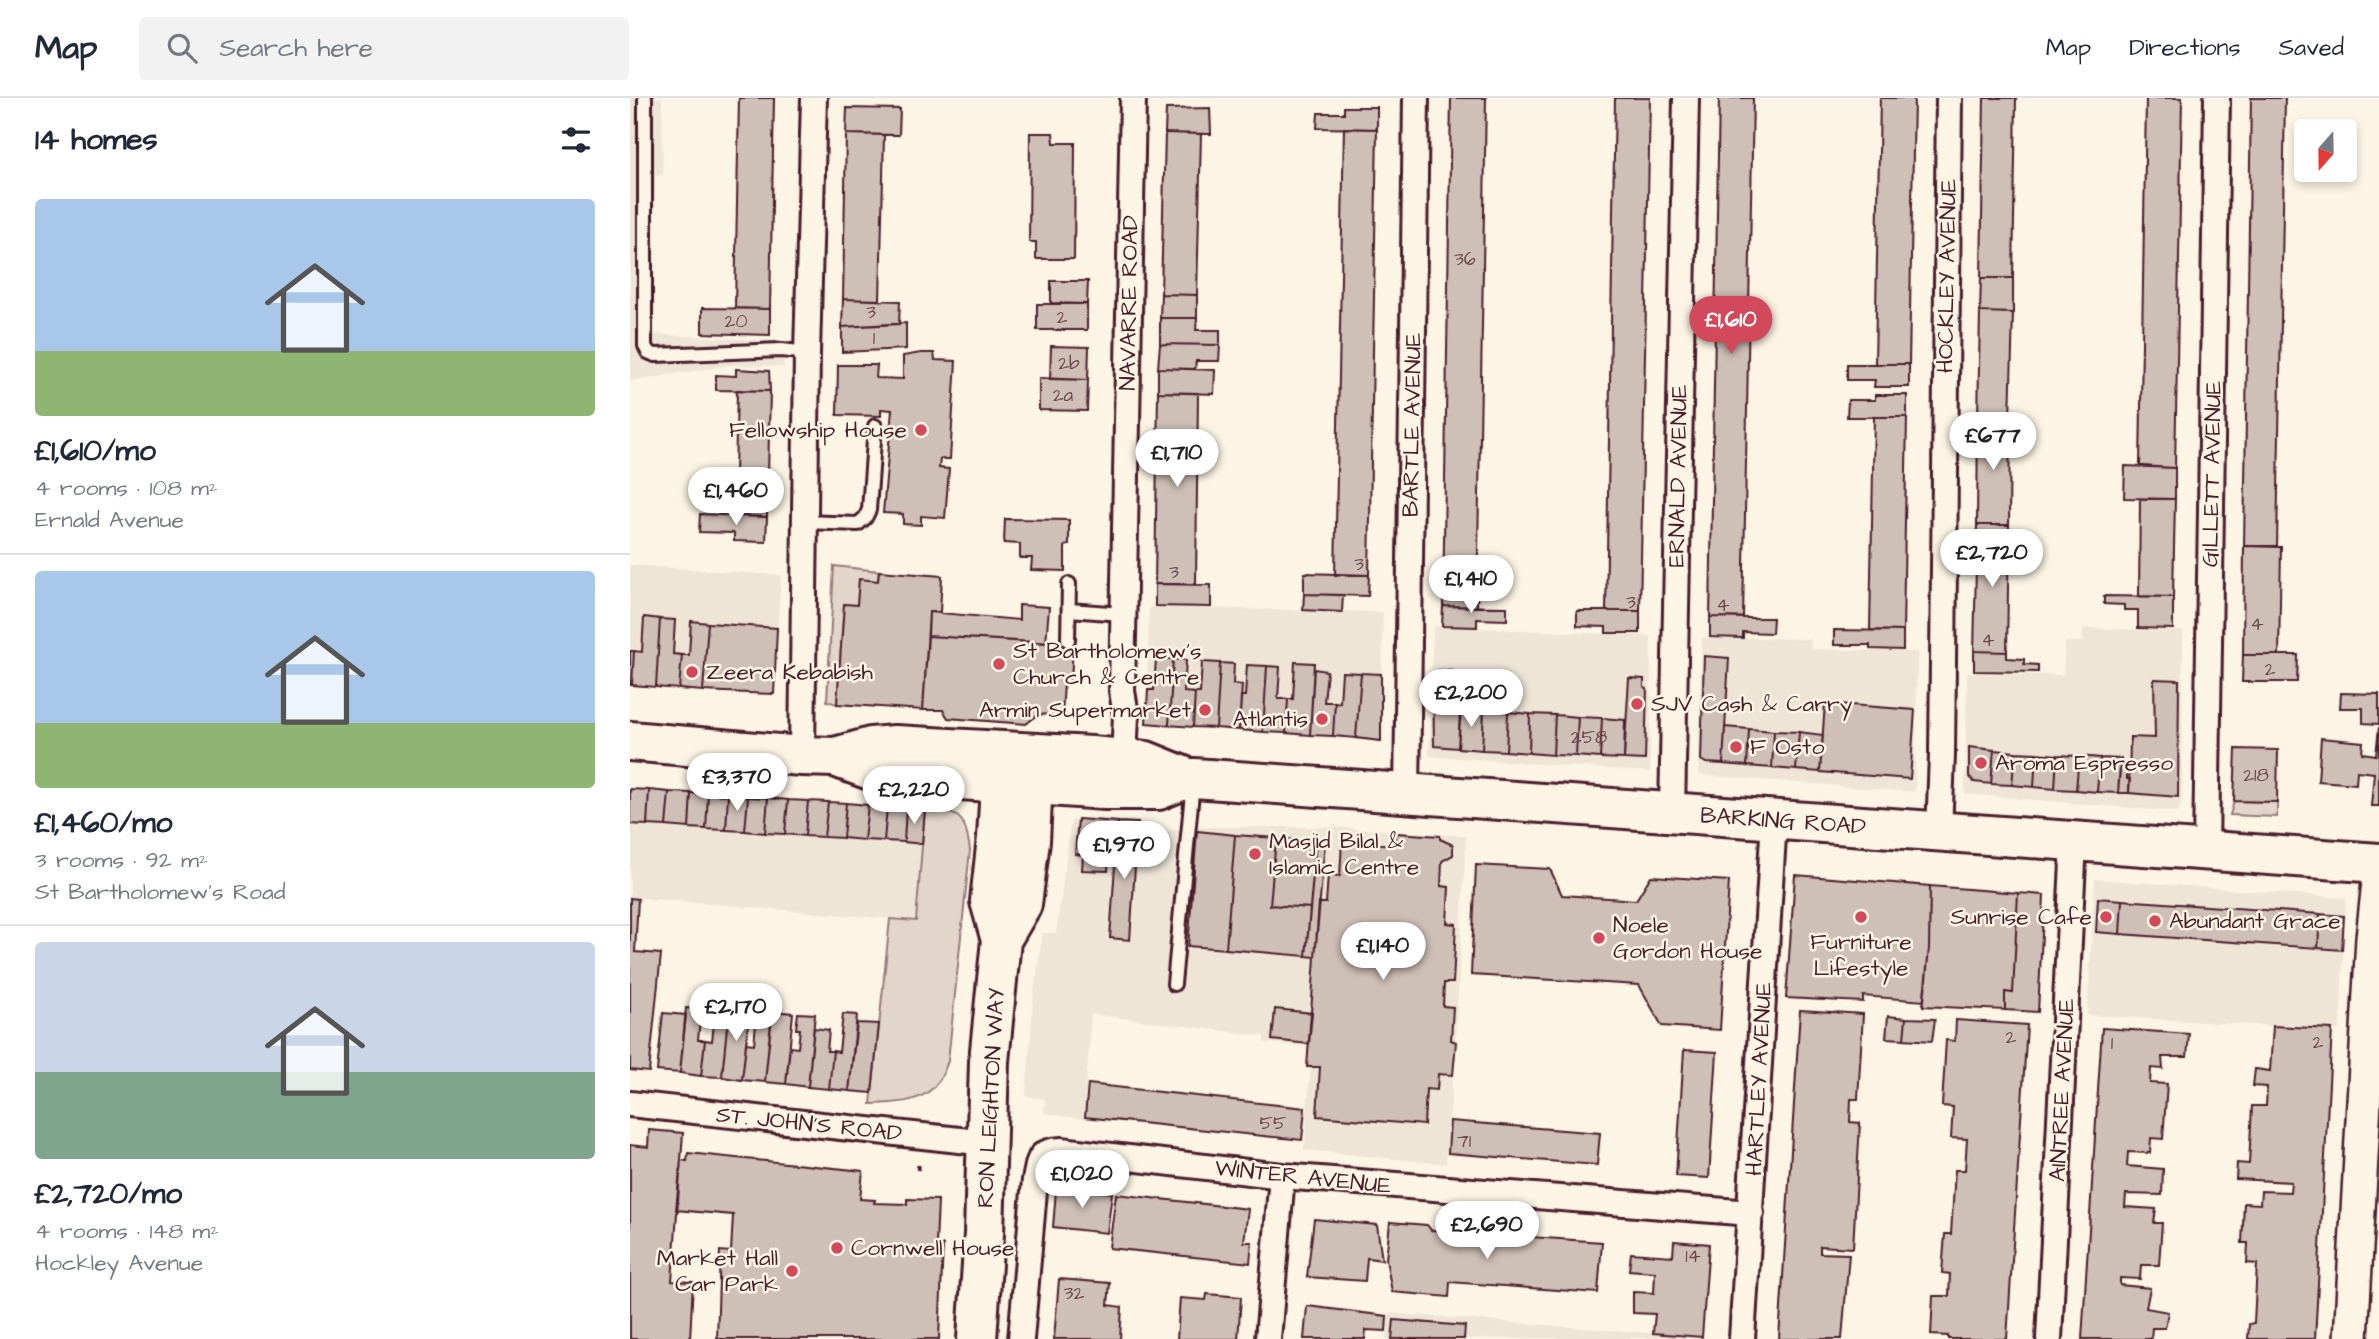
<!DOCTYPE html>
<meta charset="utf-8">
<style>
body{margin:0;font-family:"Architects Daughter",sans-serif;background:#f2f2f3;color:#1f2937;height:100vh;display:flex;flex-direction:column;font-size:26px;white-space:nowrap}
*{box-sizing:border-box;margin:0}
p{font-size:23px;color:#747a83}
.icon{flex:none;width:38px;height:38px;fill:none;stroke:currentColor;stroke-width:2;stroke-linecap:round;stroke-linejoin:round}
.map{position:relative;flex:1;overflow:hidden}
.drawer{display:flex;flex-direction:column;background:#fff;width:630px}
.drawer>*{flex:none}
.needle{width:46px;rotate:200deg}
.controls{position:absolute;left:1664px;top:21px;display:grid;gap:14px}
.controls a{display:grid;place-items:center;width:63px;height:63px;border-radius:7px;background:#fff;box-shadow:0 4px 10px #0003;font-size:35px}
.price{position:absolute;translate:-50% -60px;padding:0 16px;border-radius:24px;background:#fff;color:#222;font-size:23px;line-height:46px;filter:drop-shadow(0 2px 4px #0008)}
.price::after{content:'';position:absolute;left:50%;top:42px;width:21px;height:16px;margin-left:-10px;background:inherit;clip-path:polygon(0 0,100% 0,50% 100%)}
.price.selected{background:#d1495b;color:#fff}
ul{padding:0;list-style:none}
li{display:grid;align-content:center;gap:14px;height:371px;padding:0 35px}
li+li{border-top:2px solid #e0e1e3}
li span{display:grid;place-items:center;height:217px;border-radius:7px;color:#555}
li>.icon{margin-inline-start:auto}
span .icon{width:126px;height:126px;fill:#fffc;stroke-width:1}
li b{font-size:30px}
h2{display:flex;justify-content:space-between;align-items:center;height:84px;padding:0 35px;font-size:30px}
header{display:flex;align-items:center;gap:42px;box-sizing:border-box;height:98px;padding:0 35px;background:#fff;border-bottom:2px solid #e0e1e3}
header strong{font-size:33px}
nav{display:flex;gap:38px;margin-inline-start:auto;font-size:24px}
.search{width:490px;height:63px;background:#f2f2f3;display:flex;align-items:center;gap:18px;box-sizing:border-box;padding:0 24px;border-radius:7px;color:#747a83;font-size:26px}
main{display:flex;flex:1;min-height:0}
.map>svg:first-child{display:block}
.built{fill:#eee5d7}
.green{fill:#e2d5ca;stroke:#967a7a;stroke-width:2}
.building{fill:#cfc0b7;stroke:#4a1f2b;stroke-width:2}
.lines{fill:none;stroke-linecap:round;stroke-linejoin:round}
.service-casing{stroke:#4a1f2b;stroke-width:18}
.minor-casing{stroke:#4a1f2b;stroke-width:30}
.secondary-casing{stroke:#4a1f2b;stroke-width:38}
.primary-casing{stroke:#4a1f2b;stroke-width:44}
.path{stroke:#4a1f2b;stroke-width:4.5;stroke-dasharray:5 5;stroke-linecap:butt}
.service{stroke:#fcf5e5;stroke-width:12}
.minor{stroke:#fcf5e5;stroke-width:24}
.secondary{stroke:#fcf5e5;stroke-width:33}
.primary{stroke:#fcf5e5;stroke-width:38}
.poi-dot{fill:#d1495b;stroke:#fcf5e5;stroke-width:2.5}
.labels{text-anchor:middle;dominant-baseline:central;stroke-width:5;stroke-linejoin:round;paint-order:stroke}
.number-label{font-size:19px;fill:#6b474e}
.street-label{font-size:23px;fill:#4a1f2b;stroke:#fcf5e5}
.poi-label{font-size:23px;fill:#4a1f2b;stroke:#fcf5e5;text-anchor:start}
</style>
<header>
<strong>Map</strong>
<div class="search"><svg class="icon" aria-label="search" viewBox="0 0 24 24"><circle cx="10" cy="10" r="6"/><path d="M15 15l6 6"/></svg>Search here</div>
<nav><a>Map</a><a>Directions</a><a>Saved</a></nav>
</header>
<main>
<section class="drawer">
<h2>14 homes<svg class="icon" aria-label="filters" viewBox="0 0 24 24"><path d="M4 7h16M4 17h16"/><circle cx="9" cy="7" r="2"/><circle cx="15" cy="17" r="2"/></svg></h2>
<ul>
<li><span style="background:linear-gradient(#a9c7e8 70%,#8fb573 0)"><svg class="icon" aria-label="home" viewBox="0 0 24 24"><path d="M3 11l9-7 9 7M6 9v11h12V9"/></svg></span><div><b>£1,610/mo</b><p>4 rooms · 108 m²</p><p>Ernald Avenue</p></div></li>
<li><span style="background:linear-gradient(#a9c7e8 70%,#8fb573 0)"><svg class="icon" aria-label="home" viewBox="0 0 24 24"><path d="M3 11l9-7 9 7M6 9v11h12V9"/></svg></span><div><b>£1,460/mo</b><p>3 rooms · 92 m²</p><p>St Bartholomew's Road</p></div></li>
<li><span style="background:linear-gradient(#c9d6e8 60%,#7fa58c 0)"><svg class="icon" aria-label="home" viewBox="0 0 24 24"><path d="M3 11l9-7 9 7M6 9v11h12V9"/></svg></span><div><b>£2,720/mo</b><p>4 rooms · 148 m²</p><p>Hockley Avenue</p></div></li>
</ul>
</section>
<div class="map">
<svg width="1749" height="1241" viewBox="0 0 1749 1241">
<rect width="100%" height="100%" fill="#fcf5e5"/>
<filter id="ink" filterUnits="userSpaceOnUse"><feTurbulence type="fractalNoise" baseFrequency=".0143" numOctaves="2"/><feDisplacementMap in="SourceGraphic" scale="14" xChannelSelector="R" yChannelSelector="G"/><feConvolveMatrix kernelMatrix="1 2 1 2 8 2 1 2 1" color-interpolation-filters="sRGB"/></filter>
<g filter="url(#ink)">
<!-- built -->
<path class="built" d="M0 0H32L33 77 25 78 22 236 152 243 154 269 101 267 0 283Z
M0 467 151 477 144 596 0 587Z
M519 509 753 514 751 643 516 625Z
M803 528 1021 538 1020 674 799 658Z
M1453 530 1553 533 1552 697 1549 714 1335 696 1337 575 1433 577 1435 544H1453Z
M1072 539 1180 541 1181 551 1287 554 1285 694 1068 677Z
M0 691 295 711 286 823 0 799Z
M448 721 508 725 509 731 545 732 570 729H703L836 738 826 936 816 1066 674 1052 682 949 634 945V938L461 916 454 1021 414 1015 415 1001 396 998 404 894 413 835H426L441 723Z
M1465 781 1716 800 1710 932 1457 917Z
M758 1215 1084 1240 756 1241Z"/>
<!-- green -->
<path class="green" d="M204 468 249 473 248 483 229 482 227 507 214 506 207 606 197 603Z
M1604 703 1647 704V719L1600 717Z
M295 711C330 716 334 714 340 752L318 963C315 970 313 978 308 984 293 1006 264 1005 241 1006L260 821 286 823Z"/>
<!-- building -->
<path class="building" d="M109 0H144L140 211 105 210Z
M821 0H856L847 509 813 508Z
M985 0H1020L1010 513H976Z
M1089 0H1123L1113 520 1080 519Z
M1250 0H1284L1279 266H1245Z
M1354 0H1386L1383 180H1351Z
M1516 0H1552L1545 370 1510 368Z
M1621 0H1655L1647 448H1614Z
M714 9H747V31L687 30 688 15H714Z
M217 10 270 11 269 37 216 36Z
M580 10 581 36 535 35 536 11Z
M714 30 747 31 739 477H705Z
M400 35H423L424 45H445L444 161H406V144H399Z
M535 35 571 36 567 197 531 196Z
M216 36 254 37 250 202 213 201Z
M1351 180H1383V215L1350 214Z
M421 183H458L457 206 421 205Z
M531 196 567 197V220H530Z
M213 201 270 203 269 226 212 229Z
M407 206H457V232H407Z
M72 210 140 211V237L72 235Z
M1350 214 1383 215 1380 322 1348 321Z
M530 220H567L566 232H590V247L530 246Z
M276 225V251L212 254V229Z
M530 246 590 247 589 263H566L565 271 528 270Z
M421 248 459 249 458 282 420 281Z
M291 255H304L305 262 326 263 320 361H310L309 370 319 371 315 420 291 418V427L273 426V416L253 415 262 312 251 311V318L207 317 208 267H247L246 280 273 281V258Z
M1217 266H1279V289H1244L1245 282H1217Z
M528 270 585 272 584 296 528 294Z
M106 271 139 273 140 293 86 292V277L106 278Z
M409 280 458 282 457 313 409 312Z
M107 292 140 293 137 419 104 418Z
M528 294 568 295 566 486H525Z
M1245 297H1277V319H1217L1218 302H1245Z
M1244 319H1277L1273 533 1240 532Z
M1348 321 1380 322 1379 427H1347Z
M1495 368 1545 370V401L1494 400Z
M1510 401H1545L1543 499 1509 498Z
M70 416 137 419 136 444 104 443V435L69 434Z
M375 421 439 422V447L435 448V473L401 472 402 460H390V446L374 445Z
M1347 427H1379L1377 554 1344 553Z
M1614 448 1651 449 1649 557H1613Z
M249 473 312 478 310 514H299L293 612 207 606 214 506 227 507 229 481 248 483Z
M674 475 739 477 738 498 674 496Z
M525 486 581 487V509L525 508Z
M674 496 713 497 712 514 673 512Z
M1474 498 1543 499V531L1508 530V512H1494V507L1474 506Z
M389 507 419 509 416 545 298 538 299 514 389 522Z
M813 508 877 509V522L847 521V529L812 528Z
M947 513H1010V535H976V529L947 528Z
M14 519 30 521 26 589 2 587 4 553 12 554Z
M1080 519 1143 520 1142 535 1113 534V540L1080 539Z
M30 521 45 522 43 556 52 557 49 591 26 589Z
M61 523 78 525 73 593 49 591 52 557H59Z
M78 525 147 530 144 596 73 593Z
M1204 532 1273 533V552L1240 551V547H1204Z
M298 538 443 546 441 585H434L432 618 409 616 396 626 318 620 313 612H293Z
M0 553H4L2 587H0Z
M1344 553 1377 554V560L1394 561V566L1408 567V574L1344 573Z
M1613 557H1668L1667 584H1612Z
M1074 558 1099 560 1093 666 1076 665 1071 662Z
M526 560 543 561 539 627 516 625 518 592H524Z
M543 561 556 562 554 594 565 595 563 629 539 627Z
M572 564 590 565 586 630 563 629 565 595H570Z
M665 564 684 565 680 637 656 635 658 601H663Z
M590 565 604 566 603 586 612 587 609 632 586 630Z
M617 567 637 568 633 634 609 632 611 598H615Z
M637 568 650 569 648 601H658L656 635 633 634Z
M684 571 697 573 694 604H705L703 638 680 637Z
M809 572 823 573 822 578H832L828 650 804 648 803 577H809Z
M712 574 731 575 726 640 703 638 705 604 710 605Z
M731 575 751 576V643L726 640Z
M999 580 1014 581V589L1017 591 1015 662 994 661Z
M1524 581 1549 582 1548 699 1499 695 1500 639 1525 640Z
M1711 595 1749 596V626L1733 625V610H1710Z
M1195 605 1285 612 1280 681 1190 674Z
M831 611 854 612 852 652 828 650Z
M854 612 878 614 876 653 852 652Z
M878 614 900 616 899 655 876 653Z
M900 616 925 617 923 657 899 655Z
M925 617 948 619 946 658 923 657Z
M948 619 972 620 970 660 946 658Z
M972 620 995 622 994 661 970 660Z
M1095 629 1119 631 1117 668 1093 666Z
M1749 629V708H1741L1744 675 1727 673 1726 686 1688 683 1691 640 1733 644 1732 655 1746 657Z
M1119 631 1144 633 1142 670 1117 668Z
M1144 633 1169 634 1166 672 1142 670Z
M1169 634 1193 637 1190 674 1166 672Z
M1339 649 1364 652 1361 686 1344 684 1339 678Z
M1606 651 1648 652 1647 704 1604 703Z
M1364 652 1385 654 1382 687 1361 686Z
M1385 654 1406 655 1404 689 1382 687Z
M1406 655 1427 657 1425 691 1404 689Z
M1427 657 1449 658 1446 692 1425 691Z
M1449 658 1470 660 1467 694 1446 692Z
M1470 660 1491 661 1488 695 1467 694Z
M1490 667 1497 669V681H1500L1499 695H1488Z
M0 691 19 692 17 727 0 726Z
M19 692 39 694 36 728 17 727Z
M39 694 61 695 59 730 36 728Z
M61 695 78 696 76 731 59 730Z
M78 696 98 697 96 732 76 731Z
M98 697 118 699 115 733 96 732Z
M118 699 138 700 135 735 115 733Z
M138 700 158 702 155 736 135 735Z
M158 702 178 703 175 738 155 736Z
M178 703 198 704 194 739 175 738Z
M198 704 216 705 213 740 194 739Z
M216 705 238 707 234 742 213 740Z
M238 707 257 709 254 743 234 742Z
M257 709 276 710 274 744 254 743Z
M276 710 295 711 292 746 274 744Z
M448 721 488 724 486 759 479 758 478 773 452 772 453 757 445 756Z
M488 724 508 725 500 842 480 840Z
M567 733 605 737 596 851 558 848Z
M766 735 810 738V741L823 747V757L812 763 811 788 819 789 817 825 826 826 823 885H814L813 908 823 909 821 942 826 944 823 977 808 976 807 992 796 991 794 1027 687 1018 690 969H677L689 805H696L698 777 710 778 712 743 765 747Z
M605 737 646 740 640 807 680 810 676 858 596 851Z
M646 740 686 744 680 810 640 807Z
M686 744 695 745 685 859 676 858Z
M846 767 920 771 932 797 993 801 1006 802 1021 778 1099 783 1090 932 1032 928 1009 887 841 877Z
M1165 777 1300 788 1299 850 1294 903 1233 898V904L1156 900Z
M1300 788 1388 795 1383 895 1375 894V912L1293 908 1299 850Z
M1388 795 1414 797 1408 914 1375 912V894L1383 895Z
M0 800 8 801 5 854 31 856 19 974 0 972Z
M1468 800 1492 802 1490 836 1466 834Z
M1492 802 1690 816 1688 850 1490 836Z
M1690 816 1714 818 1712 852 1688 850Z
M86 908 99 909 92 979 71 978 75 942 82 943Z
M99 909 120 911 112 982 92 979Z
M56 910 71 911 68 942H75L71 978 50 975Z
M645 911 682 915 679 946 642 942Z
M1170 912 1233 916 1228 1001H1221L1220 1024 1230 1025 1223 1150 1190 1148V1155L1219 1156 1212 1241H1149Z
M142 913 163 915 156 986 135 984Z
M33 915 56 917 50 975 27 973Z
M168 915 185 916 178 989 156 986 160 949 168 950 170 931H166Z
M127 916 142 917 135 984 112 982 116 945 124 946Z
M213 916 227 917 219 993 199 991 203 953 209 954Z
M1258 918 1276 920 1274 941 1256 940Z
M1276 920 1305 921 1302 943 1274 941Z
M1326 922 1397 927 1377 1241H1318V1238L1301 1237 1303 1198H1319L1320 1176 1312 1175 1315 1136H1321L1325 1072H1335L1337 1041 1321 1040 1323 1009 1312 1008 1316 942 1325 943Z
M227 925 249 926 242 995 219 993Z
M1643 928 1702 931 1685 1241H1618L1619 1226 1624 1225 1627 1166 1617 1165 1618 1145H1612L1614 1105 1630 1106 1631 1093 1660 1094 1661 1084 1606 1081 1607 1065 1619 1066 1622 1008H1636L1637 989 1623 988 1625 971 1640 973Z
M184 930 199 932 197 953H203L199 991 178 989Z
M1472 930 1559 936 1557 959H1532L1533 971 1521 970 1520 985 1537 986 1533 1041 1521 1040 1520 1055 1498 1054 1497 1068 1533 1071 1532 1097 1496 1096 1495 1109 1526 1111 1524 1125H1532L1529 1167H1511L1510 1181 1490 1180V1187L1520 1190 1516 1210 1538 1214 1535 1230H1522L1521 1241H1452Z
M1054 952 1087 954 1079 1080 1046 1078Z
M458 986 675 1010 672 1042 455 1019Z
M820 1023 970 1035 967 1067 818 1055Z
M19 1032 53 1035 42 1183 63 1184 60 1241H0V1047L18 1049Z
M58 1055 233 1073 230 1101 245 1102 244 1105 277 1106V1101L308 1102 306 1147H313L309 1241H87L90 1153 101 1154 103 1117 46 1112 51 1062 57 1063Z
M431 1089 482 1095 477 1135 423 1129 426 1092 431 1093Z
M486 1096 618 1111 614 1144H622L620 1165 479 1150Z
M684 1121 747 1127 752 1162 737 1160 735 1183 677 1179Z
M760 1124 797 1127 801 1132 972 1144 968 1195 820 1184 819 1199 762 1194 756 1161Z
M1044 1143 1079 1146 1072 1239 1023 1235 1025 1216 1003 1215V1194L1024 1195 1025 1174 999 1172 1001 1155 1043 1158Z
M429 1181 480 1185 478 1207 492 1209 490 1241H424Z
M577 1196 611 1199 608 1241H547L550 1200 576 1202Z
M677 1208 757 1218 756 1233 736 1232 735 1241H674Z
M764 1222 835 1228 834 1241H762Z"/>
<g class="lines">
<defs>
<path id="service" d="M15 0V248L18 254 25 257 152 252 177 255
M175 424 228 426 235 420 239 412 245 328
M439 512 493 516
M438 542 439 486
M544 886 563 684"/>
<path id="minor" d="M172 658 177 255 184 0
M494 661 496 617 492 593 503 0
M777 696 786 0
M1042 715 1056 0
M1309 734 1312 657 1319 0
M1576 753 1587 0
M0 1006 357 1045
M391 1241 405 1082C410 1061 407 1053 431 1052L652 1078 1121 1115
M638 1241 652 1078
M1112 1241 1144 722
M1419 1241 1444 744"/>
<path id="secondary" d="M1721 1241 1743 840 1749 784"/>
<path id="primary" d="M0 643 172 658 205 659 241 649 265 647 461 658 516 663 558 680
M205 659 243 673 286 679 476 692H528L558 680H564L1749 765
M371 842 392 806 400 743 404 662
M347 1241 354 1136 359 963 371 842 360 803 367 740 372 653"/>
</defs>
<!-- service casing -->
<use href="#service" class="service-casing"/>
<!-- minor casing -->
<use href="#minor" class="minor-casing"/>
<!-- secondary casing -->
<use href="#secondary" class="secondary-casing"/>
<!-- primary casing -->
<use href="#primary" class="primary-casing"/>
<!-- path -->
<path class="path" d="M288 1072 289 1064"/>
<!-- service -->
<use href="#service" class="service"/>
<!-- minor -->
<use href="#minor" class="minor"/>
<!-- secondary -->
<use href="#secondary" class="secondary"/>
<!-- primary -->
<use href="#primary" class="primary"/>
</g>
</g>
<!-- markers -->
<g class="poi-dot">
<circle cx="291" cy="332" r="7"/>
<circle cx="369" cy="566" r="7"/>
<circle cx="62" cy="574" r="7"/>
<circle cx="1007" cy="606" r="7"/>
<circle cx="575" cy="612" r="7"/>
<circle cx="692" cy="621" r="7"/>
<circle cx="1106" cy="649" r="7"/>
<circle cx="1351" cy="665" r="7"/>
<circle cx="625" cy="756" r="7"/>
<circle cx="1231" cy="819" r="7"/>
<circle cx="1476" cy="819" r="7"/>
<circle cx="1525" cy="823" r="7"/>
<circle cx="969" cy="840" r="7"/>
<circle cx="207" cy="1150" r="7"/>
<circle cx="162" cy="1173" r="7"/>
</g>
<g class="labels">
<!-- number labels -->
<g class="number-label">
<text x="835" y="161">36</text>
<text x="241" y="214">3</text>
<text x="432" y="219">2</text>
<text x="106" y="223">20</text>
<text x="244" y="240">1</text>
<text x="439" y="265">2b</text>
<text x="433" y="297">2a</text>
<text x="729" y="466">3</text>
<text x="544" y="474">3</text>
<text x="1001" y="504">3</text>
<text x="1093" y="507">4</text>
<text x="1627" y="526">4</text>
<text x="1358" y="542">4</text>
<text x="1640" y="571">2</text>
<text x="959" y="639">258</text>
<text x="1626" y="677">218</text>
<text x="1381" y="939">2</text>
<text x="1688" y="944">2</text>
<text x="1482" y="945">1</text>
<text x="643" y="1025">55</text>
<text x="834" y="1043">71</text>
<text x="1063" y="1158">14</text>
<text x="444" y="1195">32</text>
</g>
<!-- street labels -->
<g class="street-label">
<text transform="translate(1317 178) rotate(-89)">HOCKLEY AVENUE</text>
<text transform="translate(499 205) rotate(-89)">NAVARRE ROAD</text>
<text transform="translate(782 327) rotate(-89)">BARTLE AVENUE</text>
<text transform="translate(1582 376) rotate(-89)">GILLETT AVENUE</text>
<text transform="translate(1048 378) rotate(-89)">ERNALD AVENUE</text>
<text transform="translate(1153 723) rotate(4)">BARKING ROAD</text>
<text transform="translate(1129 981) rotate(-87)">HARTLEY AVENUE</text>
<text transform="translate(1432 992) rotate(-87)">AINTREE AVENUE</text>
<text transform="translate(361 1000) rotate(-87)">RON LEIGHTON WAY</text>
<text transform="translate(179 1026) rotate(6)">ST. JOHN'S ROAD</text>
<text transform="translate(673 1079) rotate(6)">WINTER AVENUE</text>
</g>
<!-- poi labels -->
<g class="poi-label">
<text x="277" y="332" text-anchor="end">Fellowship House</text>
<text x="383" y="553">St Bartholomew's<tspan x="383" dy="26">Church &amp; Centre</tspan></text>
<text x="76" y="574">Zeera Kebabish</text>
<text x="1021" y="606">SJV Cash &amp; Carry</text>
<text x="561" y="612" text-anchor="end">Armin Supermarket</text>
<text x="678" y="621" text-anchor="end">Atlantis</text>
<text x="1120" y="649">F Osto</text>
<text x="1365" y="665">Aroma Espresso</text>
<text x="639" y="743">Masjid Bilal &amp;<tspan x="639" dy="26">Islamic Centre</tspan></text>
<text x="1462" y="819" text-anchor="end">Sunrise Cafe</text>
<text x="1539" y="823">Abundant Grace</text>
<text x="983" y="827">Noele<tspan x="983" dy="26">Gordon House</tspan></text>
<text x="1231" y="844" text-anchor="middle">Furniture<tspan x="1231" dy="26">Lifestyle</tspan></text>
<text x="221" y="1150">Cornwell House</text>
<text x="148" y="1160" text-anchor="end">Market Hall<tspan x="148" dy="26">Car Park</tspan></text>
</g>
</g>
</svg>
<div class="controls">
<a><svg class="needle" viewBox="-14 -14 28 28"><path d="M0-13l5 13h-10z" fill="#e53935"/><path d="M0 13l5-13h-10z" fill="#747a83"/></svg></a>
</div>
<b class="price selected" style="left:1101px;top:258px">£1,610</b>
<b class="price" style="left:1363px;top:374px">£677</b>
<b class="price" style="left:547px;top:391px">£1,710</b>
<b class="price" style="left:106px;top:429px">£1,460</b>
<b class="price" style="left:1362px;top:491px">£2,720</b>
<b class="price" style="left:841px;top:517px">£1,410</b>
<b class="price" style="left:841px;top:631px">£2,200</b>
<b class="price" style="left:107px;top:715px">£3,370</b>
<b class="price" style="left:284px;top:728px">£2,220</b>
<b class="price" style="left:494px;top:783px">£1,970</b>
<b class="price" style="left:753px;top:884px">£1,140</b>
<b class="price" style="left:106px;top:945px">£2,170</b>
<b class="price" style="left:452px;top:1112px">£1,020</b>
<b class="price" style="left:857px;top:1163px">£2,690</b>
</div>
</main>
